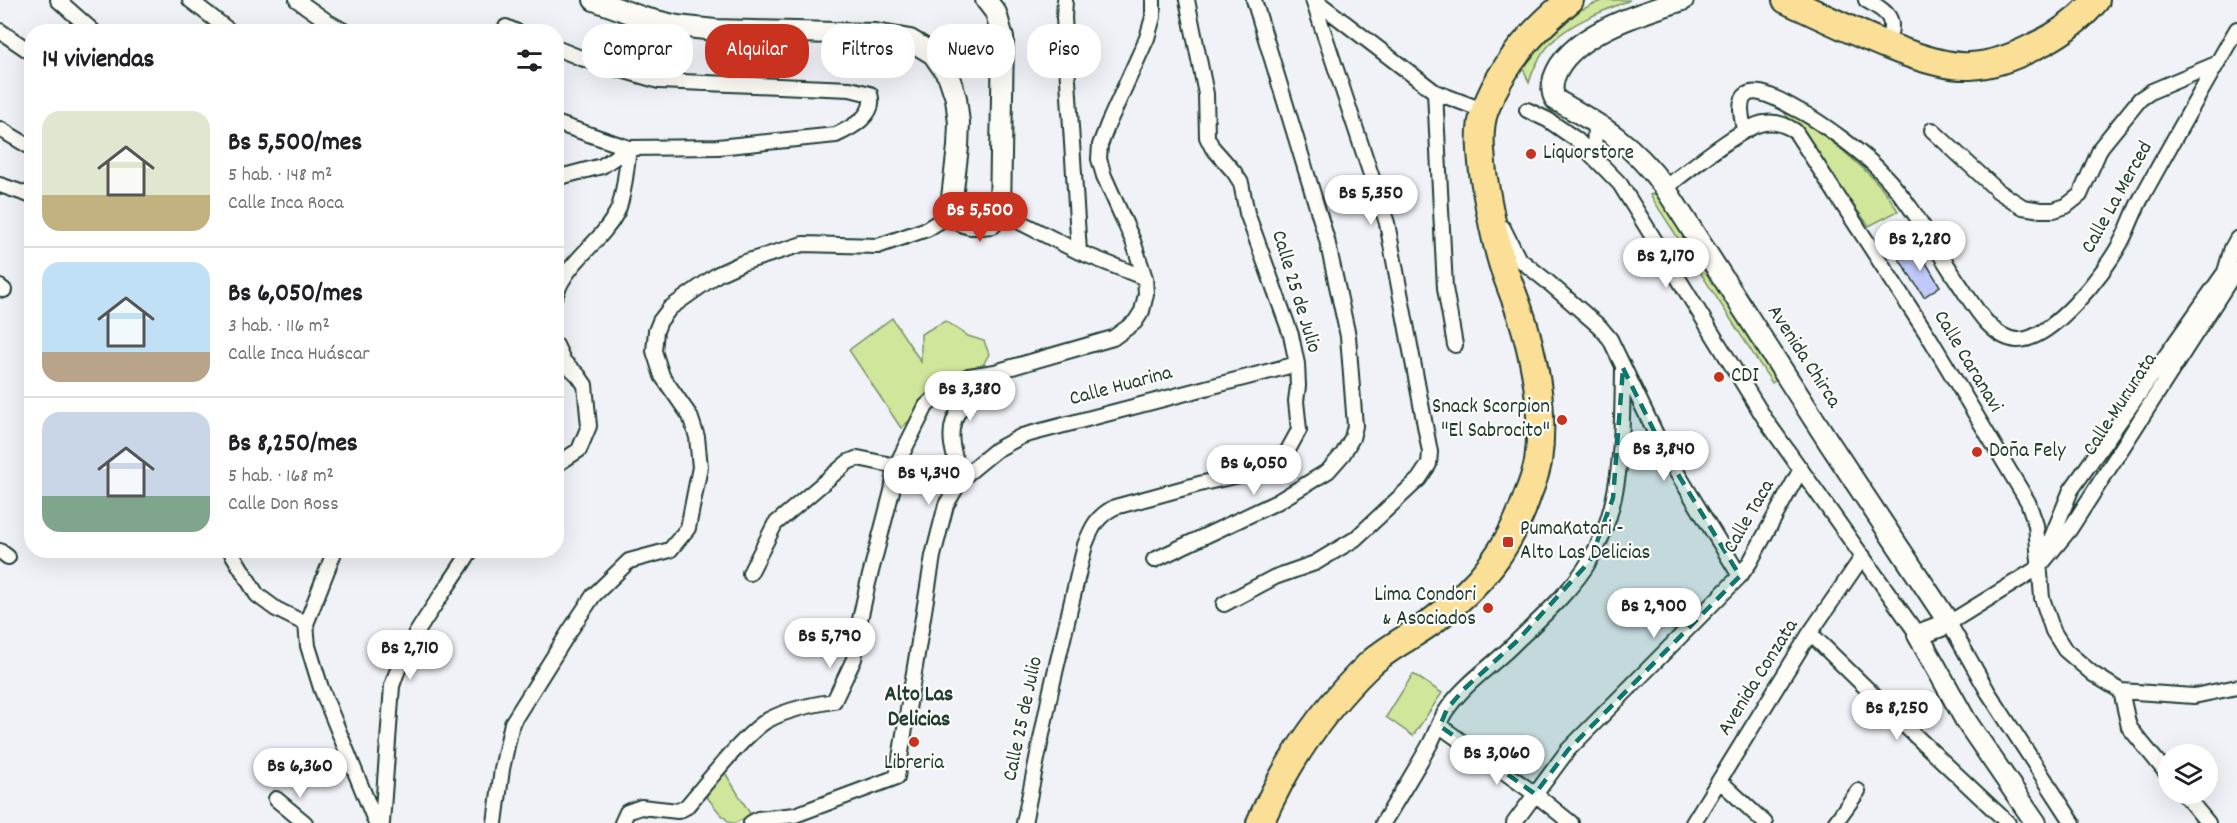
<!DOCTYPE html>
<html lang="es">
<meta charset="utf-8">
<style>
body{margin:0;font-family:Dekko,sans-serif;background:#f6f6f6;color:#202124;height:100vh;display:flex;flex-direction:column;font-size:22px;white-space:nowrap}
*{box-sizing:border-box;margin:0}
p{font-size:20px;color:#757577}
.icon{flex:none;width:33px;height:33px;fill:none;stroke:currentColor;stroke-width:2;stroke-linecap:round;stroke-linejoin:round}
.map{position:relative;flex:1;overflow:hidden}
.details{position:absolute;left:24px;top:24px;width:540px;height:534px;display:flex;flex-direction:column;background:#fff;border-radius:24px;box-shadow:0 6px 24px #0002}
.details>*{flex:none}
.banner{position:absolute;left:582px;top:24px;width:570px;height:54px;display:flex;gap:12px}
.buttons{position:absolute;left:2158px;top:744px;display:grid;gap:12px}
.buttons a{display:grid;place-items:center;width:60px;height:60px;border-radius:50%;background:#fff;box-shadow:0 6px 24px #0002;font-size:30px}
.price{position:absolute;translate:-50% -51px;padding:0 14px;border-radius:21px;background:#fff;color:#222;font-size:20px;line-height:39px;filter:drop-shadow(0 2px 3px #0008)}
.price::after{content:'';position:absolute;left:50%;top:36px;width:18px;height:14px;margin-left:-9px;background:inherit;clip-path:polygon(0 0,100% 0,50% 100%)}
.price.on{background:#c8321e;color:#fff}
ul{padding:0;list-style:none}
li{display:flex;align-items:center;gap:18px;height:150px;padding:0 18px}
li+li{border-top:2px solid #e0e0e0}
li span{display:grid;place-items:center;flex:none;width:168px;height:120px;border-radius:18px;color:#555}
li>.icon{margin-inline-start:auto}
span .icon{width:72px;height:72px;fill:#fffc;stroke-width:1}
li b{font-size:26px}
h2{display:flex;justify-content:space-between;align-items:center;height:72px;padding:0 18px;font-size:26px}
.tag{padding:0 21px;border-radius:24px;background:#fff;box-shadow:0 6px 24px #0002;font-size:21px;line-height:54px}
.tag.on{background:#c8321e;color:#fff}
.map>svg:first-child{display:block}
.green{fill:#d0e69b;stroke:#789268;stroke-width:1.5}
.building{fill:#c1c9fb;stroke:#1f3d34;stroke-width:1.5}
.lines{fill:none;stroke-linecap:round;stroke-linejoin:round}
.street-casing{stroke:#1f3d34;stroke-width:18}
.secondary-casing{stroke:#1f3d34;stroke-width:24}
.highway-casing{stroke:#1f3d34;stroke-width:30}
.street{stroke:#fdfcf7;stroke-width:14}
.secondary{stroke:#fdfcf7;stroke-width:20}
.highway{stroke:#fbdf96;stroke-width:26}
.marked{fill:#0f766e;fill-opacity:0.2;stroke:#0f766e;stroke-width:4.5;stroke-dasharray:12 8;stroke-linejoin:round}
.poi-dot{fill:#c8321e;stroke:#fdfcf7;stroke-width:2}
.labels{text-anchor:middle;dominant-baseline:central;stroke-width:4.5;stroke-linejoin:round;paint-order:stroke}
.poi-label{font-size:21px;fill:#1f3d34;stroke:#fdfcf7;text-anchor:start}
.street-label{font-size:21px;fill:#1f3d34;stroke:#fdfcf7}
.neighbourhood-label{font-size:22px;font-weight:bold;fill:#1f3d34;stroke:#fdfcf7}
</style>
<div class="map">
<svg width="2237" height="823" viewBox="0 0 2237 823">
<rect width="100%" height="100%" fill="#f1f2f8"/>
<filter id="ink" filterUnits="userSpaceOnUse"><feTurbulence type="fractalNoise" baseFrequency=".0167" numOctaves="2"/><feDisplacementMap in="SourceGraphic" scale="12" xChannelSelector="R" yChannelSelector="G"/><feConvolveMatrix kernelMatrix="1 2 1 2 8 2 1 2 1" color-interpolation-filters="sRGB"/></filter>
<g filter="url(#ink)">
<!-- green -->
<path class="green" d="M1604 0H1630C1585 19 1544 30 1529 83L1523 68C1551 32 1559 16 1604 0Z
M1784 112C1813 123 1861 164 1882 188 1888 195 1893 203 1898 211L1869 226Z
M1656 193 1776 380 1772 383 1650 195Z
M892 318 921 362V334L945 321 968 336 984 341 989 354 983 365 964 369 953 380 938 384 943 391 901 428 849 350Z
M1413 674 1442 693 1413 736 1386 717Z
M724 771 751 815 735 823H730L718 811 703 792Z"/>
<!-- building -->
<path class="building" d="M1917 248 1940 286 1924 297 1899 259Z"/>
<g class="lines">
<defs>
<path id="street" d="M58 0 94 32
M190 0 231 32
M297 0 328 22 346 32
M1065 0 1064 18 1079 252
M1315 0 1435 92 1485 111
M1866 0C1888 12 1898 19 1886 44
M506 27 517 32
M0 31 32 53
M556 48 581 58 659 81 850 89 870 94C877 115 851 128 836 135L718 147 629 148 556 123
M1435 92 1445 288 1455 345
M1527 110 1548 120 1577 140 1620 184 1765 419 1918 635
M0 129 32 148
M1932 130 1998 191 2023 207 2041 210H2054L2066 206 2080 195 2101 147 2140 99 2152 91 2216 64
M1744 131C1743 123 1741 115 1741 108 1742 76 1783 102 1796 109 1819 120 1866 155 1883 174 1913 205 1934 246 1958 282 1972 302 1990 338 2017 340 2051 342 2105 272 2120 244 2129 228 2134 210 2143 195 2174 139 2205 84 2237 29
M1594 157 1595 122
M556 178 602 166 629 148
M0 185 32 196
M1665 188C1685 173 1742 126 1764 123 1775 121 1786 125 1795 131L1931 340 2028 502 2036 525 2042 598 2053 631 2065 650 2093 674 2121 691 2194 696 2237 687
M1000 212 1079 252 1145 278
M1499 230 1503 228 1518 258 1548 282 1600 327 1610 339 1665 453 1740 576
M0 287 4 290
M556 294C568 260 601 243 617 212 624 199 627 163 629 148
M556 345 564 362 578 375 585 385 589 426 579 450 556 465
M962 478C939 420 955 412 995 372
M2047 549 2071 490 2225 272 2232 248 2237 239
M230 550 257 595 276 609 306 624
M335 550 306 624 308 646 321 688 376 823
M0 551 8 557
M1154 560 1277 502 1328 471 1343 454 1352 438 1355 426 1348 336 1327 240 1254 0
M750 573 775 524 848 462 858 458 896 466
M1224 604 1275 577 1315 563 1355 539 1419 479 1429 464 1430 452 1387 223 1313 0
M1810 633 1903 724 2008 823
M2121 691 2129 727 2169 776
M1440 726 1535 794 1571 823
M1720 781 1765 823
M2184 794 2208 823
M276 799 305 823
M382 823 392 686C408 635 444 595 471 550
M495 823 502 769 512 723 569 632 593 596 629 561 670 550 688 528 700 467 697 437 690 416 662 376 654 351 656 331 660 321 670 308 718 274 742 263 803 244 878 246 927 229 950 215
M622 823 627 812 641 807 678 811 686 807C705 785 745 733 768 720 789 709 811 705 834 701L854 659 858 629 868 583 892 491 896 466 926 406 947 387 969 376 995 372 1113 338 1135 322 1142 311 1146 294 1145 278 1133 241 1104 176 1099 159 1100 145 1108 124 1147 38 1153 17V0
M751 823 758 819 795 815 897 777 933 556 946 505 962 478 996 450 1022 436 1297 364
M1024 823 1051 690 1085 545C1092 527 1097 516 1115 507L1203 483 1258 471 1287 452 1299 430 1296 401 1298 386 1297 364 1291 335 1247 213 1241 183 1234 172 1212 147 1207 137 1206 94 1187 0
M1383 823C1399 797 1415 771 1430 744 1436 733 1440 718 1448 708 1466 682 1495 664 1517 641 1540 619 1575 587 1590 560 1624 504 1622 432 1623 368
M1514 823 1568 750 1740 576 1750 562 1801 469
M1693 823 1810 633 1863 556
M1835 823 1858 791
M2073 823 1988 692 1949 623 2038 568 2070 529 2237 269"/>
<path id="secondary" d="M594 0 644 18 677 26 715 30 875 34 910 40 933 54 949 77 956 98 959 123 958 147 950 215C968 226 971 225 992 223L1000 212 1003 38 996 13 986 0
M1683 0C1644 12 1568 34 1554 78 1552 86 1551 93 1556 100 1603 126 1633 144 1665 188L1830 444 1949 623 1918 635 1966 721 2036 823"/>
<path id="highway" d="M1786 0C1832 20 1923 69 1970 66 1993 65 2014 57 2035 46 2057 36 2081 19 2096 0
M1260 823C1286 763 1323 709 1370 664 1389 646 1413 636 1434 620 1480 586 1510 548 1528 494 1532 484 1536 472 1538 462 1544 420 1538 377 1527 336 1521 311 1510 288 1502 263 1493 233 1488 203 1483 173 1481 153 1478 129 1485 110 1501 66 1534 29 1570 0"/>
</defs>
<!-- street casing -->
<use href="#street" class="street-casing"/>
<!-- secondary casing -->
<use href="#secondary" class="secondary-casing"/>
<!-- highway casing -->
<use href="#highway" class="highway-casing"/>
<!-- street -->
<use href="#street" class="street"/>
<!-- secondary -->
<use href="#secondary" class="secondary"/>
<!-- highway -->
<use href="#highway" class="highway"/>
</g>
</g>
<!-- marked area -->
<path class="marked" d="M1623 368 1665 453 1740 576 1568 750 1535 794 1440 726 1447 709 1464 689 1516 642 1590 561 1613 498Z"/>
<!-- markers -->
<g class="poi-dot">
<circle cx="1531" cy="154" r="6"/>
<circle cx="1719" cy="377" r="6"/>
<circle cx="1562" cy="420" r="6"/>
<circle cx="1977" cy="452" r="6"/>
<rect x="1502" y="536" width="12" height="12" rx="3"/>
<circle cx="1488" cy="608" r="6"/>
<circle cx="914" cy="742" r="6"/>
</g>
<g class="labels">
<!-- poi labels -->
<g class="poi-label">
<text x="1543" y="154">Liquorstore</text>
<text x="1731" y="377">CDI</text>
<text x="1550" y="408" text-anchor="end">Snack Scorpion<tspan x="1550" dy="24">"El Sabrocito"</tspan></text>
<text x="1989" y="452">Doña Fely</text>
<text x="1520" y="530">PumaKatari -<tspan x="1520" dy="24">Alto Las Delicias</tspan></text>
<text x="1476" y="596" text-anchor="end">Lima Condori<tspan x="1476" dy="24">&amp; Asociados</tspan></text>
<text x="914" y="764" text-anchor="middle">Libreria</text>
</g>
<!-- street labels -->
<g class="street-label">
<text transform="translate(2118 198) rotate(-61)">Calle La Merced</text>
<text transform="translate(1295 292) rotate(73)">Calle 25 de Julio</text>
<text transform="translate(1803 357) rotate(57)">Avenida Chirca</text>
<text transform="translate(1967 362) rotate(59)">Calle Caranavi</text>
<text transform="translate(1121 387) rotate(-15)">Calle Huarina</text>
<text transform="translate(2121 405) rotate(-57)">Calle Mururata</text>
<text transform="translate(1750 517) rotate(-60)">Calle Taca</text>
<text transform="translate(1759 678) rotate(-58)">Avenida Conzata</text>
<text transform="translate(1024 719) rotate(-78)">Calle 25 de Julio</text>
</g>
<!-- neighbourhood labels -->
<g class="neighbourhood-label">
<text x="919" y="695">Alto Las<tspan x="919" dy="25">Delicias</tspan></text>
</g>
</g>
</svg>
<div class="buttons">
<a><svg class="icon" aria-label="layers" viewBox="0 0 24 24"><path d="M12 4l9 5-9 5-9-5zM3 14l9 5 9-5"/></svg></a>
</div>
<b class="price" style="left:1371px;top:226px">Bs 5,350</b>
<b class="price on" style="left:980px;top:243px">Bs 5,500</b>
<b class="price" style="left:1920px;top:272px">Bs 2,280</b>
<b class="price" style="left:1666px;top:289px">Bs 2,170</b>
<b class="price" style="left:970px;top:422px">Bs 3,380</b>
<b class="price" style="left:1664px;top:482px">Bs 3,840</b>
<b class="price" style="left:1254px;top:496px">Bs 6,050</b>
<b class="price" style="left:929px;top:506px">Bs 4,340</b>
<b class="price" style="left:1654px;top:639px">Bs 2,900</b>
<b class="price" style="left:830px;top:669px">Bs 5,790</b>
<b class="price" style="left:410px;top:681px">Bs 2,710</b>
<b class="price" style="left:1897px;top:741px">Bs 8,250</b>
<b class="price" style="left:1497px;top:786px">Bs 3,060</b>
<b class="price" style="left:300px;top:799px">Bs 6,360</b>
<div class="banner">
<a class="tag">Comprar</a>
<a class="tag on">Alquilar</a>
<a class="tag">Filtros</a>
<a class="tag">Nuevo</a>
<a class="tag">Piso</a>
</div>
<section class="details">
<h2>14 viviendas<svg class="icon" aria-label="filters" viewBox="0 0 24 24"><path d="M4 7h16M4 17h16"/><circle cx="9" cy="7" r="2"/><circle cx="15" cy="17" r="2"/></svg></h2>
<ul>
<li><span style="background:linear-gradient(#dfe7d0 70%,#c2b280 0)"><svg class="icon" aria-label="home" viewBox="0 0 24 24"><path d="M3 11l9-7 9 7M6 9v11h12V9"/></svg></span><div><b>Bs 5,500/mes</b><p>5 hab. · 148 m²</p><p>Calle Inca Roca</p></div></li>
<li><span style="background:linear-gradient(#bfe0f5 75%,#b9a48a 0)"><svg class="icon" aria-label="home" viewBox="0 0 24 24"><path d="M3 11l9-7 9 7M6 9v11h12V9"/></svg></span><div><b>Bs 6,050/mes</b><p>3 hab. · 116 m²</p><p>Calle Inca Huáscar</p></div></li>
<li><span style="background:linear-gradient(#c9d6e8 70%,#7fa58c 0)"><svg class="icon" aria-label="home" viewBox="0 0 24 24"><path d="M3 11l9-7 9 7M6 9v11h12V9"/></svg></span><div><b>Bs 8,250/mes</b><p>5 hab. · 168 m²</p><p>Calle Don Ross</p></div></li>
</ul>
</section>
</div>
